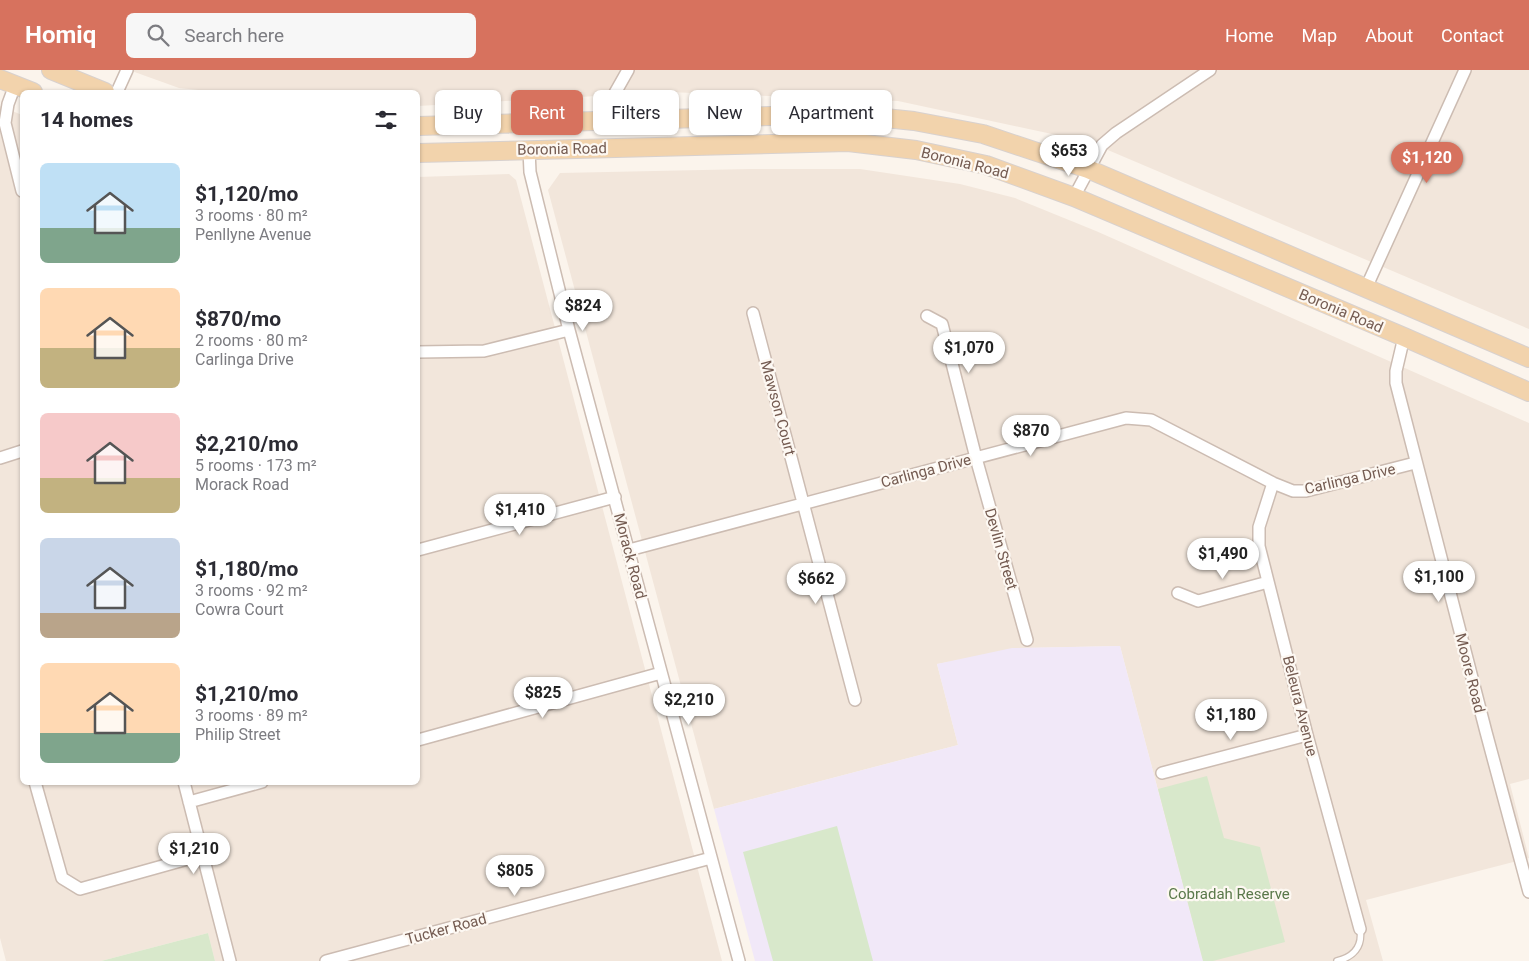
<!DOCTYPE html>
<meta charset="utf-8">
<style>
body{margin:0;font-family:Roboto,sans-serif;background:#f7f7f7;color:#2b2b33;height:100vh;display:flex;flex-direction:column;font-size:19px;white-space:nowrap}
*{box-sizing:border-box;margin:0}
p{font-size:16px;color:#7c7c81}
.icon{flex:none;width:28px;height:28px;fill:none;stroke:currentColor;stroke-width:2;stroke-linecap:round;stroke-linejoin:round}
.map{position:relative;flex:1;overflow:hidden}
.details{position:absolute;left:20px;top:20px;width:400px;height:695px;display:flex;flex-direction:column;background:#fff;border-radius:8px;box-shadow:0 1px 4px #0004}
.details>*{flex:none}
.guide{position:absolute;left:435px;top:20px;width:475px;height:45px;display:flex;gap:10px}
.price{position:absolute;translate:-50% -42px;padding:0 11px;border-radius:18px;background:#fff;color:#222;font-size:16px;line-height:32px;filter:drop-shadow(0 1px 2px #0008)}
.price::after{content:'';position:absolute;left:50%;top:30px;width:15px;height:11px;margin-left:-8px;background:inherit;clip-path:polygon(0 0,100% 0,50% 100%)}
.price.on{background:#d7725e;color:#fff}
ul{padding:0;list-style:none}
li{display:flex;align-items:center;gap:15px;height:125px;padding:0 20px}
li span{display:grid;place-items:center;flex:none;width:140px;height:100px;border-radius:8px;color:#555}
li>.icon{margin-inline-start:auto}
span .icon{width:60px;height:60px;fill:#fffc;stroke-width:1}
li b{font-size:21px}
h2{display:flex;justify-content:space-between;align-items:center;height:60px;padding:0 20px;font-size:21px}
.pill{padding:0 18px;border-radius:8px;background:#fff;box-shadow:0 1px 4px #0004;font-size:18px;line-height:45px}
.pill.on{background:#d7725e;color:#fff}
header{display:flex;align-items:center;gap:30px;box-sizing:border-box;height:70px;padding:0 25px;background:#d7725e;color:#fff}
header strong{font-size:24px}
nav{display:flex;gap:28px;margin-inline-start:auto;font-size:18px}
.search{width:350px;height:45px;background:#f7f7f7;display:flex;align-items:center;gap:12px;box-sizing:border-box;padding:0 18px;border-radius:8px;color:#7c7c81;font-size:19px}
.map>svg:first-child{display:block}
.residential{fill:#f2e6db}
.education{fill:#f1e8f8}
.green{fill:#d8e8cb}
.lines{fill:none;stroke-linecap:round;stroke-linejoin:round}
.service-casing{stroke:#ccbcb2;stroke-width:8}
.minor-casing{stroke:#ccbcb2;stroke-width:14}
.primary-casing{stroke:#d8d1ce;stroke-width:20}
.service{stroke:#fff;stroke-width:5.5}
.minor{stroke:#fff;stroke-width:11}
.primary{stroke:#f2d3ac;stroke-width:18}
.labels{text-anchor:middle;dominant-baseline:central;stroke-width:4.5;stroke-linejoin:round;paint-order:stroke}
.street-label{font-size:15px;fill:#745b51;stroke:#fdf8f2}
.park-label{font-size:15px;fill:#5a784a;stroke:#fdf8f2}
</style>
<header>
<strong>Homiq</strong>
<div class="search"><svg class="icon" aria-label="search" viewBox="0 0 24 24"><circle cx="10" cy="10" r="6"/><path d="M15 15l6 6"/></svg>Search here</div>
<nav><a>Home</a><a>Map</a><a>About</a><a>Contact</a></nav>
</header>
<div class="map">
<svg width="1529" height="891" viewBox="0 0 1529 891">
<rect width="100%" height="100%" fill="#fbf4ec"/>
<!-- residential -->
<path class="residential" d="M129 0H1529V259L1089 72 898 31 668 22 418 36V22H218L179 18Z
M0 36 22 45V712H418V107L509 104 516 110 722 891H215L208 863 101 891H6L0 868Z
M750 99H860L960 114 1015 128 1096 161 1529 353V709L1510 714 1529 788 1366 830 1383 891H1203L1120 576 1026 578 937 594 958 675 714 739 548 120 560 103Z"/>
<!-- education -->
<path class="education" d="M1120 576 1203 891H755L714 739 958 675 937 594 1012 578Z"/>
<!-- green -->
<path class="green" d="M1207 706 1224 768 1260 777 1285 872 1213 891H1203L1158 719Z
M837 756 873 891H773L743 782Z
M208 863 215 891H101Z"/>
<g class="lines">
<defs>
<path id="service" d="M1337 891C1353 887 1363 877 1360 859"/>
<path id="minor" d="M15 15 8 34 5 53 22 121
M117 22 127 0
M614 51 615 23 628 0
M529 80 530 102 569 260 739 891
M1074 127 1102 75 1116 63 1210 0
M1366 218 1465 0
M753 243 855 630
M927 246 942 254 976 388 1027 570
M1404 267 1396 301V313L1486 662 1529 822
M418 282 484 281 569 260
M0 388 22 381
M1273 413 1259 457V476L1307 665 1360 859
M418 480 615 427
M629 480 1126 348 1151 350 1273 413 1293 421H1306L1415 393
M1178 523 1198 531 1268 512
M418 670 661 603
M1162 703 1307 665
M35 712 62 808 80 819 202 785
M184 712 230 891
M189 732 262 712
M326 891 711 788"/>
<path id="primary" d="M51 0 105 22
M0 9 33 22
M418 56 846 44 914 51 983 64 1088 99 1529 288
M418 83 848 72 916 80 986 95 1074 127 1404 267 1529 322"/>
</defs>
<!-- service casing -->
<use href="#service" class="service-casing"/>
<!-- minor casing -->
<use href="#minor" class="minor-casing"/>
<!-- primary casing -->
<use href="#primary" class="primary-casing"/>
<!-- service -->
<use href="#service" class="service"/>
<!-- minor -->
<use href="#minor" class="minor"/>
<!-- primary -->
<use href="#primary" class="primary"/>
</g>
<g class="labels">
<!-- street labels -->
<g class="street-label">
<text transform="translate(562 79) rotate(-1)">Boronia Road</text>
<text transform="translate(965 93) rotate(14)">Boronia Road</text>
<text transform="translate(1341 241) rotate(23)">Boronia Road</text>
<text transform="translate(778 338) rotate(75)">Mawson Court</text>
<text transform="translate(926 401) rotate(-15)">Carlinga Drive</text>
<text transform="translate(1350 409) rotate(-13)">Carlinga Drive</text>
<text transform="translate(1001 479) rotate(74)">Devlin Street</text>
<text transform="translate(630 486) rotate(75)">Morack Road</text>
<text transform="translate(1470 603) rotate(76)">Moore Road</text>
<text transform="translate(1300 636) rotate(76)">Beleura Avenue</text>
<text transform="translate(446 859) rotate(-15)">Tucker Road</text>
</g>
<!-- park labels -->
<g class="park-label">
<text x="1229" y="824">Cobradah Reserve</text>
</g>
</g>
</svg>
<b class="price" style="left:1069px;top:107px">$653</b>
<b class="price on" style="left:1427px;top:114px">$1,120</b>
<b class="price" style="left:583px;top:262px">$824</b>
<b class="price" style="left:969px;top:304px">$1,070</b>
<b class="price" style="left:1031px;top:387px">$870</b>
<b class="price" style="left:520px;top:466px">$1,410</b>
<b class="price" style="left:1223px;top:510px">$1,490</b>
<b class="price" style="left:1439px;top:533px">$1,100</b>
<b class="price" style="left:816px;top:535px">$662</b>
<b class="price" style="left:543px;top:649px">$825</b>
<b class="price" style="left:689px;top:656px">$2,210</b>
<b class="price" style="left:1231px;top:671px">$1,180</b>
<b class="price" style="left:194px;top:805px">$1,210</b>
<b class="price" style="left:515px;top:827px">$805</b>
<div class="guide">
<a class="pill">Buy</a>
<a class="pill on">Rent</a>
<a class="pill">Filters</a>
<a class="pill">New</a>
<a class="pill">Apartment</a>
</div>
<section class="details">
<h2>14 homes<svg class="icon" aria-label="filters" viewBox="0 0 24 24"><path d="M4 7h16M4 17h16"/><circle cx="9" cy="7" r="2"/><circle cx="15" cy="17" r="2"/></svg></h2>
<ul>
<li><span style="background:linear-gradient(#bfe0f5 65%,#7fa58c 0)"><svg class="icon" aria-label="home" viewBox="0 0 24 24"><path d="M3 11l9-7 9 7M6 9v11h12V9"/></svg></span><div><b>$1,120/mo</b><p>3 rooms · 80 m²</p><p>Penllyne Avenue</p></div></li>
<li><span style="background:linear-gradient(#ffd9b3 60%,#c2b280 0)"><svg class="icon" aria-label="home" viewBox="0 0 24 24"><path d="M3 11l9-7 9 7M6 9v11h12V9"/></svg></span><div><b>$870/mo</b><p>2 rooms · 80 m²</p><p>Carlinga Drive</p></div></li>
<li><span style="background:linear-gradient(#f6c9c9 65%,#c2b280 0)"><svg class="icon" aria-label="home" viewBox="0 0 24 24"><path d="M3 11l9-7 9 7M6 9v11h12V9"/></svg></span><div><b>$2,210/mo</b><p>5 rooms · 173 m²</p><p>Morack Road</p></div></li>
<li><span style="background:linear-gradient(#c9d6e8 75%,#b9a48a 0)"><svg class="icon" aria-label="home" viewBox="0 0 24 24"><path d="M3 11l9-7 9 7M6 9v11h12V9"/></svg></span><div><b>$1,180/mo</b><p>3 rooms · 92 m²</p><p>Cowra Court</p></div></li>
<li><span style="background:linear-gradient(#ffd9b3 70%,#7fa58c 0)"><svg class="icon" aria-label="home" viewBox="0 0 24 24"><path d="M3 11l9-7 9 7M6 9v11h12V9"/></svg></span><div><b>$1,210/mo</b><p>3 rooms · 89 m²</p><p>Philip Street</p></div></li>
</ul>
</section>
</div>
